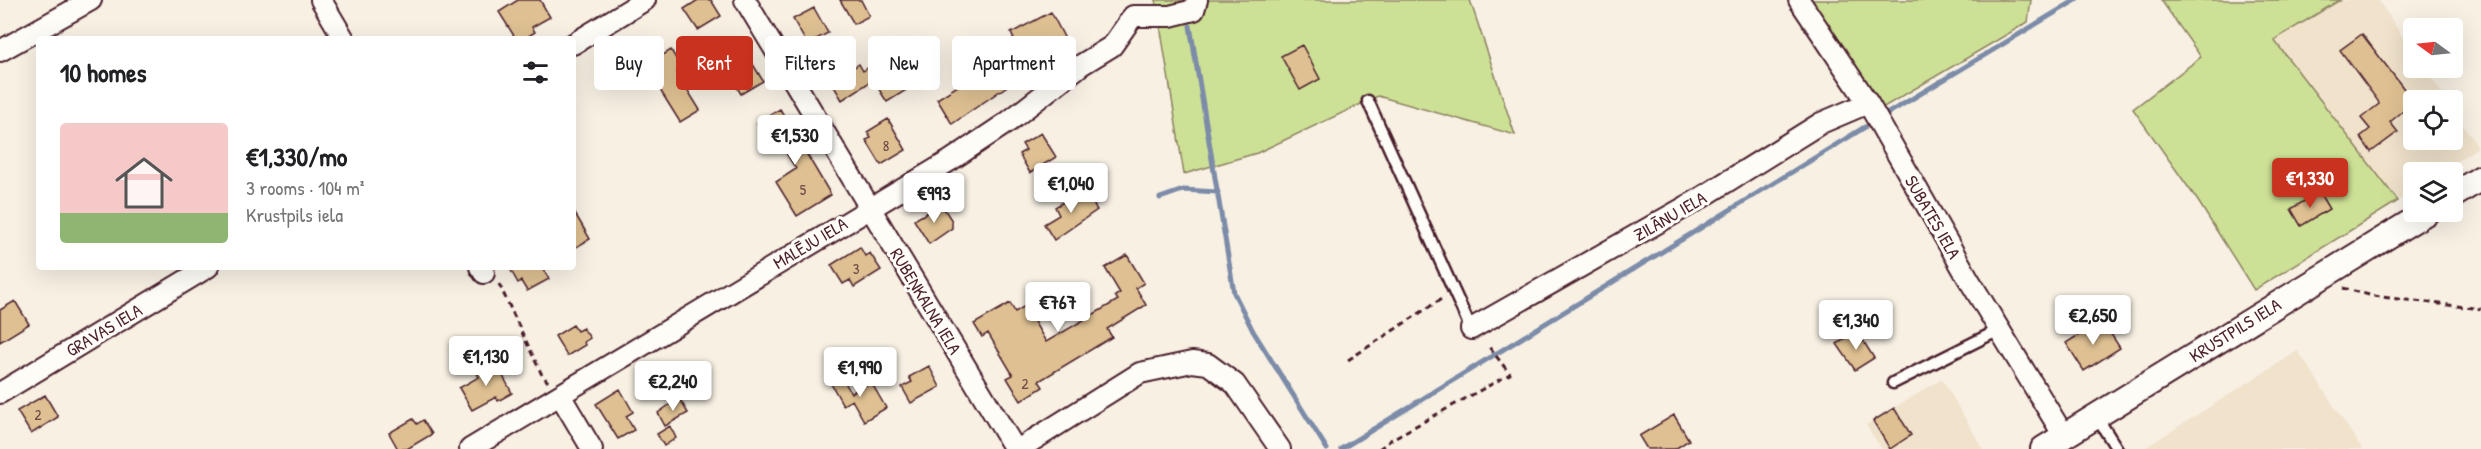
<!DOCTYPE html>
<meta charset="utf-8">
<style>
body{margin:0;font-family:"Patrick Hand",sans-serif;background:#f2f2f2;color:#202124;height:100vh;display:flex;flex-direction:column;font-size:22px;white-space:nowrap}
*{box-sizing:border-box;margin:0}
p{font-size:20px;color:#757577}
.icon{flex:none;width:33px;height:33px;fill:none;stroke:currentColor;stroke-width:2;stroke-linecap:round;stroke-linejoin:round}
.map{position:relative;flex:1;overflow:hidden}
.sheet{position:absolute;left:36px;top:36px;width:540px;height:234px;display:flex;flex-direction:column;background:#fff;border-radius:6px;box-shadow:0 6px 24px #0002}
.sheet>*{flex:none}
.hud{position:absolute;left:594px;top:36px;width:570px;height:54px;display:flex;gap:12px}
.needle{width:39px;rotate:285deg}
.fabs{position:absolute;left:2403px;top:18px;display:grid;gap:12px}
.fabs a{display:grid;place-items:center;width:60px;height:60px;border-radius:6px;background:#fff;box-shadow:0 6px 24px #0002;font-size:30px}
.price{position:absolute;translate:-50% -51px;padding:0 14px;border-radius:6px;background:#fff;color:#222;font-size:20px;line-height:39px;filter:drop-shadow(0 2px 3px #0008)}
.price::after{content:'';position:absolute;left:50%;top:36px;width:18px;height:14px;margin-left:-9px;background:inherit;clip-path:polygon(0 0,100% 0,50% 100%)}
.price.active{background:#c8321e;color:#fff}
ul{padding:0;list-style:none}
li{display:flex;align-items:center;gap:18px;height:150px;padding:0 24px}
li span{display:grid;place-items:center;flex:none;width:168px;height:120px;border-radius:6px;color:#555}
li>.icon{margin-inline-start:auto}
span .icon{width:72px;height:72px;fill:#fffc;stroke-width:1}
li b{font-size:26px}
h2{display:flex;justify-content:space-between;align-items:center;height:72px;padding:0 24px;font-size:26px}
.tag{padding:0 21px;border-radius:6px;background:#fff;box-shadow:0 6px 24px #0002;font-size:21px;line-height:54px}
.tag.active{background:#c8321e;color:#fff}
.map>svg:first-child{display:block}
.built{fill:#f0e2cb}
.green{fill:#cde196;stroke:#8c8060;stroke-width:1.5}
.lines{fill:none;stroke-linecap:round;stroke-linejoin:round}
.stream{stroke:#7c8ba8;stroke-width:5}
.building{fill:#dec092;stroke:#4a1f2b;stroke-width:1.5}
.service-casing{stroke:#4a1f2b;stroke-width:15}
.minor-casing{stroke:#4a1f2b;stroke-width:24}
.tertiary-casing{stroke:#4a1f2b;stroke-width:28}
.path{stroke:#4a1f2b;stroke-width:3;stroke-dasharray:6 4.5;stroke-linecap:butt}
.service{stroke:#fdfcf7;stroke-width:10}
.minor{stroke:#fdfcf7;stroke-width:20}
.tertiary{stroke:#fdfcf7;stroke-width:24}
.labels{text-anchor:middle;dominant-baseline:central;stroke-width:6;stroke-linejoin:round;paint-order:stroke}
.number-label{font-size:15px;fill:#6f4745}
.street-label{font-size:18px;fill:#4a1f2b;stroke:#fdfcf7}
</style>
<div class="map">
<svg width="2481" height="449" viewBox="0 0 2481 449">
<rect width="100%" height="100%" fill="#f7f0e3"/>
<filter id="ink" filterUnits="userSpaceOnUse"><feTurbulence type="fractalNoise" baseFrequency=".0167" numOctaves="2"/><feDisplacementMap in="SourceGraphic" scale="12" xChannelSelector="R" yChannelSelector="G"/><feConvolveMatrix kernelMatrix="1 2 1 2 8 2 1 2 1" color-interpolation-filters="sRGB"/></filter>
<g filter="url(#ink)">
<!-- built -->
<path class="built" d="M2340 0H2378L2413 52 2414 68H2424L2447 100H2414V140H2452L2453 109 2478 147 2440 172H2414L2413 191 2398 201 2274 40Z
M2298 351 2362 449H2143Z
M1942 379 1983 449H1882L1866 425Z"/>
<!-- green -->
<path class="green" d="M1156 0H1470L1515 135 1378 96 1257 153 1184 174Z
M1806 0H2031L2028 22 1877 111Z
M2161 0H2340L2274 40 2398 201 2254 290 2198 201 2133 109 2201 57Z"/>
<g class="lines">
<!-- stream -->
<path class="stream" d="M1190 26 1234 293 1253 331 1327 449
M1885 115 2076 0
M1160 198 1183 190 1218 192
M1341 449 1865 127"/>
</g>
<!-- building -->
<path class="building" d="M518 0H540L550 17 532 27 535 32 524 39H516L499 12Z
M698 0H711L721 16 698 30 684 9Z
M840 0H861L869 16 854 24Z
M814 8 828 33 807 44 793 19Z
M1051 12 1066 41 1041 54 1036 44 1020 52 1011 33Z
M2362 34 2414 102 2390 122 2398 132 2371 152 2360 137 2370 129 2361 118 2379 104 2378 101 2340 50Z
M1302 45 1320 79 1300 90 1281 56Z
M671 50 682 69 677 73 700 110 680 122 645 66Z
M745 51 763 81 741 94 723 64Z
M890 53 911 87 887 102 873 80 842 100 829 78 848 66 850 70 859 64 863 71Z
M991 54 1010 84 952 124 937 99 969 79 966 74 977 68 975 64Z
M780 109 831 195 797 216 776 182 796 169 780 143 772 148 757 123Z
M888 119 906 150 881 165 866 140 871 138 867 132Z
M1041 133 1056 157 1030 173 1019 154 1026 150 1022 144Z
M1084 189 1097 210 1054 240 1044 224 1059 215 1055 207Z
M2319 192 2329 209 2301 226 2291 209Z
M939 206 945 210 952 221V228L929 244 914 220Z
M573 210 590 239 573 249Z
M860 247 865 256 870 253 881 270 854 287 850 280 843 284 831 265Z
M1127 255 1144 283 1136 288 1146 305 1107 329 1112 337 1039 381 1043 387 1021 401 1007 378 1013 375 988 333 982 337 974 324 1010 303 1015 312 1025 306 1046 342 1118 300 1115 296 1120 293 1105 268Z
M509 267H542L549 279 527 291 521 281 518 283Z
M15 301 29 324 0 342V310Z
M2102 320 2120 348 2084 371 2066 343Z
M573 325 577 331 583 328 590 338 584 342 585 345 567 356 555 336Z
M1857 331 1874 358 1855 370 1837 344Z
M495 361 512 393 498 401 496 397 472 410 459 388 479 377 476 371Z
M929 366 940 387 911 403 902 387 912 382 909 377Z
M841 375 851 393 871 382 886 408 864 421 852 400 843 405 830 382Z
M620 389 633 412 626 416 634 430 618 439 596 404Z
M45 395 58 417 31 434 17 411Z
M679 398 688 413 665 426 658 413Z
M1894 408 1911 435 1890 449 1873 421Z
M1674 415 1689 440 1675 449H1647L1639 436Z
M413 419 417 424 423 420 432 434 407 449H398L389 433Z
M670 426 676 438 664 446 657 434Z"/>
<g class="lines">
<defs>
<path id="service" d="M1368 101 1471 329
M1893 383 1999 330
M2096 416 2117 449"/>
<path id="minor" d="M321 0 344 39
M745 0 1015 449
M1799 0 1868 103 1968 278 2064 436
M1133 16H1170L1194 10 1197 0
M573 44 645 0
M0 51 91 0
M480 267 484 273
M1471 329 1696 201 1821 123 1868 103
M0 393 208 267
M560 395 592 449
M470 449 951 160 1008 122 1081 65 1112 46 1133 16
M1019 449 1140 373 1192 362 1208 364 1235 384 1280 449"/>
<path id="tertiary" d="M2452 196 2481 178
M2043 449 2427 212"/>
</defs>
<!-- service casing -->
<use href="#service" class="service-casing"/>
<!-- minor casing -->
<use href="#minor" class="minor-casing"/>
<!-- tertiary casing -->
<use href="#tertiary" class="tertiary-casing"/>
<!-- path -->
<path class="path" d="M499 284 542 375 548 382
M2343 288 2373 296 2481 309
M1348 360 1443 298
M1379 449 1392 439 1510 374 1489 347"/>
<!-- service -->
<use href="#service" class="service"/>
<!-- minor -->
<use href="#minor" class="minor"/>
<!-- tertiary -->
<use href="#tertiary" class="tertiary"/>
</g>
</g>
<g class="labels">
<!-- number labels -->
<g class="number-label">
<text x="886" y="145">8</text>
<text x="803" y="189">5</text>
<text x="856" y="268">3</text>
<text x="1025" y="383">2</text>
<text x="38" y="414">2</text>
</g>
<!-- street labels -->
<g class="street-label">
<text transform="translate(1670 216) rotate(-30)">ZILĀNU IELA</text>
<text transform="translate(1933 217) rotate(60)">SUBATES IELA</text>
<text transform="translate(810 243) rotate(-31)">MALĒJU IELA</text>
<text transform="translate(926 301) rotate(59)">RUBEŅKALNA IELA</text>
<text transform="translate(104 330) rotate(-31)">GRAVAS IELA</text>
<text transform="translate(2235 330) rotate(-32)">KRUSTPILS IELA</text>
</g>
</g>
</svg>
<div class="fabs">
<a><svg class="needle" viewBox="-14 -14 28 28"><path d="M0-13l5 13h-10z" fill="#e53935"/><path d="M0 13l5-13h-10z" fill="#757577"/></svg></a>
<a><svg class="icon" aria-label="locate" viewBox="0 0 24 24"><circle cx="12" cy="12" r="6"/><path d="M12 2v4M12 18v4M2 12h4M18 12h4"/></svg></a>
<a><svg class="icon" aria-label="layers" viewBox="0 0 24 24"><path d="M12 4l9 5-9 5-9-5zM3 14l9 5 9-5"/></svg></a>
</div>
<b class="price" style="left:795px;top:166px">€1,530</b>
<b class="price active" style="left:2310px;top:209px">€1,330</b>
<b class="price" style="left:1071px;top:214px">€1,040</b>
<b class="price" style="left:934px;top:224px">€993</b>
<b class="price" style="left:1058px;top:333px">€767</b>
<b class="price" style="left:2093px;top:346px">€2,650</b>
<b class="price" style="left:1856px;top:351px">€1,340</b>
<b class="price" style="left:486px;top:387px">€1,130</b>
<b class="price" style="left:860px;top:398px">€1,990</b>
<b class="price" style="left:673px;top:412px">€2,240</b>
<div class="hud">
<a class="tag">Buy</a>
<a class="tag active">Rent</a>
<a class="tag">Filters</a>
<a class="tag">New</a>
<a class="tag">Apartment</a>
</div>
<section class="sheet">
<h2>10 homes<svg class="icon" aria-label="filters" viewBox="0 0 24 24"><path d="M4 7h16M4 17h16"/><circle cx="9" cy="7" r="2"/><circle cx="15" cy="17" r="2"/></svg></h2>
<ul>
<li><span style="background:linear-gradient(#f6c9c9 75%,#8fb573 0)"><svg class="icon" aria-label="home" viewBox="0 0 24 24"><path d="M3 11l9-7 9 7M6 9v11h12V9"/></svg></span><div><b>€1,330/mo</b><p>3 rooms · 104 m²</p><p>Krustpils iela</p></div></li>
</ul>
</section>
</div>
